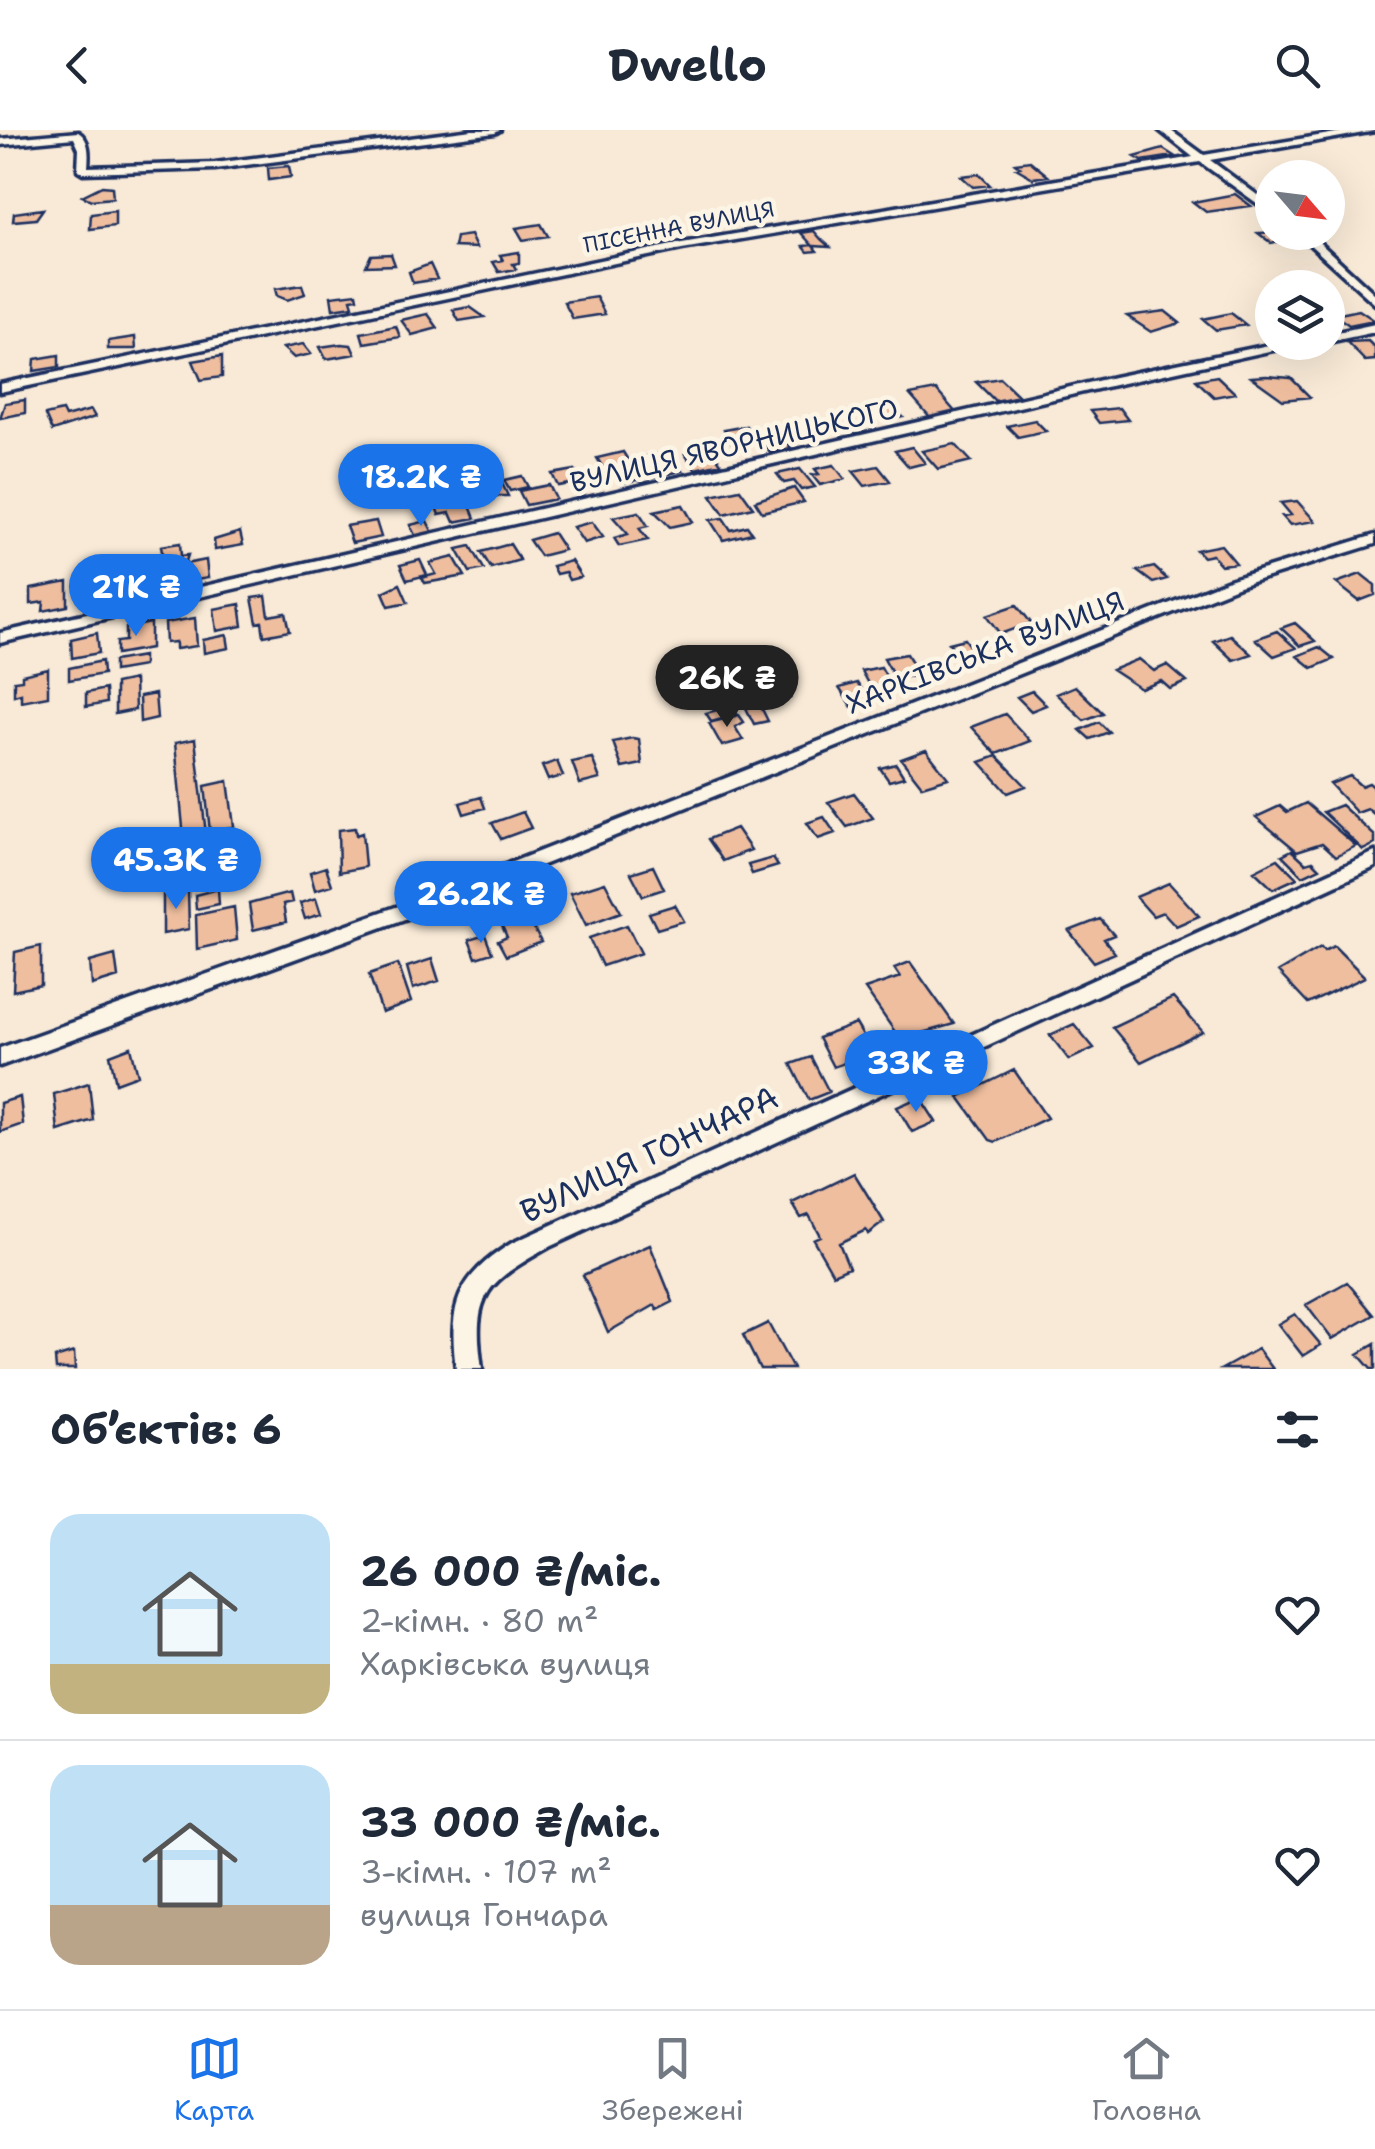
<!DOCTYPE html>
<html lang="uk">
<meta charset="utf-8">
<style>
body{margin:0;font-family:"Shantell Sans",sans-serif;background:#f6f6f7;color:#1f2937;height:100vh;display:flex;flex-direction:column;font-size:38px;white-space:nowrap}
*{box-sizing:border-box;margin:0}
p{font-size:32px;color:#747a83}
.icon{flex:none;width:55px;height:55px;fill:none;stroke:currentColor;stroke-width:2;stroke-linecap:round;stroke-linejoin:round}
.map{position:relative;height:1239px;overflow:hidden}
.details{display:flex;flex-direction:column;background:#fff;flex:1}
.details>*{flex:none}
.needle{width:65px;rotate:118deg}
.fabs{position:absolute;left:1255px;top:30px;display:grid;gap:20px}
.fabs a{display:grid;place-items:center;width:90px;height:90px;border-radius:50%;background:#fff;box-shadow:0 10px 40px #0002;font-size:50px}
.price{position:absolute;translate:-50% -85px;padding:0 22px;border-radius:35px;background:#1a73e8;color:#fff;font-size:32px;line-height:65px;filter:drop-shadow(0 2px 5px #0008)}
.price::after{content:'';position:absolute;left:50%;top:60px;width:30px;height:22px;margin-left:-15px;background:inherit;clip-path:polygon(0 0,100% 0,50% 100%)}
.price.current{background:#222;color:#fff}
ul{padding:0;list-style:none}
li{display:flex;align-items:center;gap:30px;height:250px;padding:0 50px}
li+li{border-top:2px solid #e0e1e3}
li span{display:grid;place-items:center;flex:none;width:280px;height:200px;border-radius:30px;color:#555}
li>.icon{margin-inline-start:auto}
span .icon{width:120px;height:120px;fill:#fffc;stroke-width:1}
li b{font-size:42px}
h2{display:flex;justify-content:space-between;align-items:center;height:120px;padding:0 50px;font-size:42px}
header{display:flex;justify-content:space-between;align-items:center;height:130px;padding:0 50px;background:#fff;font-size:45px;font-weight:700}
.menu{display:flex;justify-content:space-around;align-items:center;height:140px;border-top:2px solid #e0e1e3;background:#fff;font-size:28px;color:#747a83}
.menu a{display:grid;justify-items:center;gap:5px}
.menu .current{color:#1a73e8}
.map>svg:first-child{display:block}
.building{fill:#efbe9f;stroke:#1b2f5e;stroke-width:2.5}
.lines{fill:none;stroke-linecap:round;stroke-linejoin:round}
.minor-casing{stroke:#1b2f5e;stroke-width:7}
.minor{fill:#fcf5e5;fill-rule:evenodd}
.labels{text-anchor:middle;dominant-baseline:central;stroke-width:9;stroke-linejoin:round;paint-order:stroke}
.far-street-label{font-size:22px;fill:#1b2f5e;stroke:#fcf5e5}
.street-label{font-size:28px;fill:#1b2f5e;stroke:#fcf5e5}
.near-street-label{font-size:32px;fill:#1b2f5e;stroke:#fcf5e5}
</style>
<header><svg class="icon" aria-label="back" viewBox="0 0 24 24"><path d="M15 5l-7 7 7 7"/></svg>Dwello<svg class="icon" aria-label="search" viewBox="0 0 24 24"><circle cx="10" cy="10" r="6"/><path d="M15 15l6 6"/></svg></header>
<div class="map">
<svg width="1375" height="1239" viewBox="0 0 1375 1239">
<rect width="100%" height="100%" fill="#f9ead7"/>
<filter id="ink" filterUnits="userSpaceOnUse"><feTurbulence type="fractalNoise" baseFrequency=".01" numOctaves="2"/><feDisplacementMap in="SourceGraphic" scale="20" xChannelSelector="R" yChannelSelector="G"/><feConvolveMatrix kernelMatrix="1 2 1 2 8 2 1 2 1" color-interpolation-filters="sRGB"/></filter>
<g filter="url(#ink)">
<!-- building -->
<path class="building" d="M1163 19 1174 26 1142 31 1135 27Z
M1030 31 1048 46 1033 48 1016 38 1020 37 1015 33Z
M289 36 291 47 269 50 268 38Z
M979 44 990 55 973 57 961 46Z
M102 56 112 57 113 68 91 70 82 66Z
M1235 64 1251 76 1206 82 1193 72Z
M43 79 36 89 13 91 14 83Z
M115 81V96L90 99 91 84Z
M541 94 548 106 523 110 516 98Z
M666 97 676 113 660 115 650 99Z
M814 101 821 109 830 117 813 116 817 121 808 122 803 116 812 115 801 103Z
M638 102 645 113 625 116 613 105Z
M1280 102 1290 110 1271 113 1258 103Z
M470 105 476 118 454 117 456 107Z
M519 122V133L513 134 516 139 499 142 493 132 503 130 500 125Z
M391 124 395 135 366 136 371 125Z
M430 134 437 149 413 153 409 142Z
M1304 144 1319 154 1301 158 1287 154 1290 151 1286 148Z
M302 155 305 164 287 170 277 166 275 159Z
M357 163 358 168 351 169 353 176 333 179 331 166Z
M596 167 605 184 573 189 564 172Z
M470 177 484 187 459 191 453 180Z
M1359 180 1374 190 1349 195 1335 185Z
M1165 181 1180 193 1151 202 1127 186Z
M1231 183 1246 195 1216 200 1203 189Z
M428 184 438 198 412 205 401 190Z
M396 196 400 207 364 213 361 203Z
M135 207 136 219H108V211Z
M1368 211 1375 218V230L1365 231 1347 212Z
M303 214 311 224 294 228 283 218Z
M341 214 351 215 355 224 326 229 320 217Z
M59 225V237L34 241 35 229Z
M222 226V247L201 250 193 231Z
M1217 246 1235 263 1214 267 1196 250Z
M1266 246 1291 248 1310 267 1283 270 1251 247Z
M1000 248 1019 266 995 271 976 252Z
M936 260 957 284 931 289 910 265Z
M25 270V283L0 288 5 273Z
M890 273 903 287 889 290 876 277Z
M1119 278 1128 290 1099 293 1090 281Z
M91 280 95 287 52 301 45 285 62 281 65 287Z
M1035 290 1046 301 1018 307 1007 296Z
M746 296 754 309 732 314 724 300Z
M779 303 791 318 770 322 759 307Z
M955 314 971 331 938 339 922 321Z
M912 317 925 333 909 337 895 321Z
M711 319 721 333 695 339 685 324Z
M623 322 632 337 636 336 643 349 625 352 616 335 603 338 597 328Z
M671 322 682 341 653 347 642 327Z
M834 335 845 349 820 355 812 345 819 344 815 339Z
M878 336 890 351 865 356 853 341Z
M800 339 815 357 801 360 794 351 784 353 777 344Z
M575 340 582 352 558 356 552 344Z
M403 344 413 362 373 367 369 357 376 355 373 350Z
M522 346 528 357 510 361 504 350Z
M500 349 508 366H483L478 353Z
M549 355 556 369 526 375 519 361Z
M462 357 475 388 454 392 450 383 439 385 436 377 453 374 451 368 437 371 434 363Z
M794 358 804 372 762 382 755 371Z
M740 359 753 377 724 384 711 365Z
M1297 371 1315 391 1290 395 1282 386 1291 385 1281 373Z
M683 375 693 392 670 397 654 381Z
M639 382 648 396 639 398 648 410 619 416 614 408 628 404 613 387Z
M723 388 731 400 747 396 752 403 723 410 710 390Z
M376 391 381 407 352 413 346 396Z
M427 391 433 403 416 407 410 395Z
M592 392 603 407 584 413 573 397Z
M240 402 243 415 215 420 214 410Z
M553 403 564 420 540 426 529 410Z
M180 413 181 426 188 425 185 434 206 430 208 448 180 453V443L168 445 167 436 179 433 164 435 161 416Z
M510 414 520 430 491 438 481 422Z
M1221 415 1236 433 1221 435 1212 425 1203 427 1196 420Z
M471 416 484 439 470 442 457 419Z
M154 427V437L129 441V431Z
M454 427 465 446 425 453 422 448 436 444 430 433Z
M111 429 116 467 93 471V464L81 466V455L92 453 96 432Z
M420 430 427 445 407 450 400 435Z
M571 431 581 447 569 450 565 442 556 444 552 436Z
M1154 437 1167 449 1153 453 1137 441Z
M1361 444 1375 455V465L1359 471 1336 453Z
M68 452V476L43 481 44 472 31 474V459Z
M400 454 408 472 389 476 383 462Z
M266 466 269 486 286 483 290 501 264 506 262 492 257 493 252 468Z
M240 474 243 496 217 501 214 479Z
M1017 475 1031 493 1001 504 987 485Z
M195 488 197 516 176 519V512L166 513 165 493Z
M151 493V518L117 524V512L126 511V498Z
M1295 493 1315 511 1300 516 1281 498Z
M1277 501 1296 518 1274 526 1255 509Z
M97 503 99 523 72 528 71 509Z
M227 505 229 518 204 523 203 510Z
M1230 505 1251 524 1233 530 1213 511Z
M965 509 980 529 964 533 949 513Z
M1319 517 1334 529 1312 538 1297 526Z
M907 524 921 547 894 546 884 528Z
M143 526V536L114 541V531Z
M1139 529 1154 541 1167 535 1187 552 1170 559 1161 551 1141 559 1112 540Z
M102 531 103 544 69 550V538Z
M881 537 890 553 870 557 861 541Z
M48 539V566L21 571V563L14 565V551L22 550V545Z
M779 546 790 568 767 573 757 551Z
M134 550 135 580 115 584V554Z
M857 553 870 573 852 577 839 558Z
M1075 556 1103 583 1084 590 1056 564Z
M105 559 106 573 86 577V563Z
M1032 561 1046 575 1031 581 1017 567Z
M155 564 157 588 140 592 139 567Z
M760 575 768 591 754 594 746 578Z
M732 576 737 584 711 591 706 583Z
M1005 584 1030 611 996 624 971 597Z
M739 585 744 592 735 597 743 610 722 616 709 593Z
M1099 592 1109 602 1090 609 1080 600Z
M632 608 639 609 642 634 622 638 613 612Z
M195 609 206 704 184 708 175 613Z
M926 620 948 648 922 656 901 629Z
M997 626 1026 656 1008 663 980 632Z
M592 628 600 649 580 654 572 632Z
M557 631 563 646 548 650 542 636Z
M896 634 904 647 889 651 880 638Z
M1350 646 1361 656 1369 653 1375 658V685L1368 679 1357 683 1330 654Z
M228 651 234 696 210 702 205 656Z
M854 663 873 688 847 697 828 672Z
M481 667 485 678 464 684 460 673Z
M1306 673 1356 716 1336 726 1322 713 1297 721 1256 687 1280 676 1287 682Z
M1341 675 1375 706V714L1363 720 1323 682Z
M523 682 531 698 501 709 492 693Z
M824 687 835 703 818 709 807 693Z
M355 698 356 705 362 703 365 737 339 742 338 700Z
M736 698 751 720 723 731 708 709Z
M1292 720 1306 733 1313 731 1320 738 1303 746 1282 725Z
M170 726V751L156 754 151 730Z
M773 728 778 736 752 744 748 735Z
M1278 729 1297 748 1273 759 1254 741Z
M653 736 664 759 643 766 631 743Z
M326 737 332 755 315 760 310 742Z
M605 752 621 782 586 795 570 763Z
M1169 753 1199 786 1176 796 1163 782 1153 786 1136 767Z
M218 759 219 774 196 779 195 765Z
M188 760 189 799 163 804V765Z
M290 763 292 772 283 774 286 792 253 800 249 774Z
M316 768 321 784 305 789 300 773Z
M675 775 684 791 657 799 649 783Z
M234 777 237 810 197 819 196 785Z
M526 784 541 812 506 826 498 811 507 807 501 794Z
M1100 789 1114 805 1104 809 1115 823 1094 832 1069 801Z
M627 795 641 823 602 836 589 808Z
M485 805 492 823 476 828 469 810Z
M41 816V855L13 861 15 822Z
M1334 816 1365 847 1308 874 1278 842 1321 817 1324 821Z
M115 825 118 847 92 855 90 832Z
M432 829 439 851 413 859 407 837Z
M910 832 954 894 900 909 865 859 900 847 894 838Z
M398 834 411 872 382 883 369 844Z
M1173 868 1203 902 1141 932 1112 897Z
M856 894 873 923 833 937 818 908Z
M1074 894 1094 918 1069 930 1050 905Z
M131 917 138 945 116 953 110 925Z
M811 927 829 962 809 970 791 934Z
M1014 940 1047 988 996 1012 990 1010 959 967Z
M89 953 93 990 58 1001 54 964Z
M20 967 23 994 0 1002V973Z
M920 967 936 992 912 1002 897 977Z
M854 1043 884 1092 868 1104 866 1100 839 1113 849 1137 833 1144 813 1109 820 1106 809 1085 801 1088 792 1073Z
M650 1115 673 1172 657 1180 655 1175 608 1202 583 1145Z
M1347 1152 1374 1185 1332 1209 1306 1175Z
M1295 1184 1321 1215 1303 1226 1278 1194Z
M768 1193 793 1239H760L743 1205Z
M1375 1214V1239H1371L1358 1224Z
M1258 1219 1273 1239H1222Z
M74 1222 75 1239H56L55 1228Z"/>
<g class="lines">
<defs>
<path id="minor" d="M472 0H500L495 3 215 39 83 43 78 40 79 19 74 8 0 15V9L78 2C90 9 89 24 88 37L215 33Z
M1159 0H1170L1204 25 1354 0 1375 1 1210 30 1272 76V84L1200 32 682 119 0 262V254L682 113 1193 27Z
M1296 102H1308L1375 164V174Z
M1375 194V202L1328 212V204Z
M1283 212H1310L1114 255 0 513V503L1114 247Z
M1375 405V414L1239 456 435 778 0 936V918L421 768 1229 450Z
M1375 722V737L551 1116C487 1152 471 1162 482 1239H456C448 1176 457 1147 512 1113Z"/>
</defs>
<!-- minor casing -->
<use href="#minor" class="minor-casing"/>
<!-- minor -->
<use href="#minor" class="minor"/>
</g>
</g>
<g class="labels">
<!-- far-street labels -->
<g class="far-street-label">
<text transform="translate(679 97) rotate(-11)">ПІСЕННА ВУЛИЦЯ</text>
</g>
<!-- street labels -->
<g class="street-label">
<text transform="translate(734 315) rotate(-13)">ВУЛИЦЯ ЯВОРНИЦЬКОГО</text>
<text transform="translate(985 522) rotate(-21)">ХАРКІВСЬКА ВУЛИЦЯ</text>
</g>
<!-- near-street labels -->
<g class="near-street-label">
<text transform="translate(649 1024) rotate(-25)">ВУЛИЦЯ ГОНЧАРА</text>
</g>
</g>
</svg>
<div class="fabs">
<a><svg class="needle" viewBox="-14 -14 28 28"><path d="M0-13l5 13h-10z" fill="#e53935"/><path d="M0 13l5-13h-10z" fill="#747a83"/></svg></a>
<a><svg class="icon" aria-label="layers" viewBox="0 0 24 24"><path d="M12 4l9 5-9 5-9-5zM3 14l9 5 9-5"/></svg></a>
</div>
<b class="price" style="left:421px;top:399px">18.2K ₴</b>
<b class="price" style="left:136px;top:509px">21K ₴</b>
<b class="price current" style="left:727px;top:600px">26K ₴</b>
<b class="price" style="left:176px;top:782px">45.3K ₴</b>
<b class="price" style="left:481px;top:816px">26.2K ₴</b>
<b class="price" style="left:916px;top:985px">33K ₴</b>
</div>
<section class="details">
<h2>Об’єктів: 6<svg class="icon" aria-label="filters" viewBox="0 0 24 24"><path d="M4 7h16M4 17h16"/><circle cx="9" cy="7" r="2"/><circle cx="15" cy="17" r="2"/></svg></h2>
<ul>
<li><span style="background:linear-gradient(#bfe0f5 75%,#c2b280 0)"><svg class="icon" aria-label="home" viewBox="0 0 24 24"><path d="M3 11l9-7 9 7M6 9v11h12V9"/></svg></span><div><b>26 000 ₴/міс.</b><p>2-кімн. · 80 m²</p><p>Харківська вулиця</p></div><svg class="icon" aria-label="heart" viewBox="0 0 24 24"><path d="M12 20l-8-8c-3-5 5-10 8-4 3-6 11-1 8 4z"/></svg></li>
<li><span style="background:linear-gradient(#bfe0f5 70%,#b9a48a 0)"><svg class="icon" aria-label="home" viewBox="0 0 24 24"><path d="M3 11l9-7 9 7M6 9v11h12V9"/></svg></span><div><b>33 000 ₴/міс.</b><p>3-кімн. · 107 m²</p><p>вулиця Гончара</p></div><svg class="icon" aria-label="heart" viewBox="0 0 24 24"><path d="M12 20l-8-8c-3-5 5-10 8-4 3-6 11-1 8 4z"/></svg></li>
</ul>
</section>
<nav class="menu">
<a class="current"><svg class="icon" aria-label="map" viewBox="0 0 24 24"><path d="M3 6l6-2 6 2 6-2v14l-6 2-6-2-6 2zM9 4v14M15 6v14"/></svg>Карта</a>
<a><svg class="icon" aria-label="saved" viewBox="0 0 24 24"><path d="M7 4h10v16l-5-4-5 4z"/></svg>Збережені</a>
<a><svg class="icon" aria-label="home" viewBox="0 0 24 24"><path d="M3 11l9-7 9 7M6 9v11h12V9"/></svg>Головна</a>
</nav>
